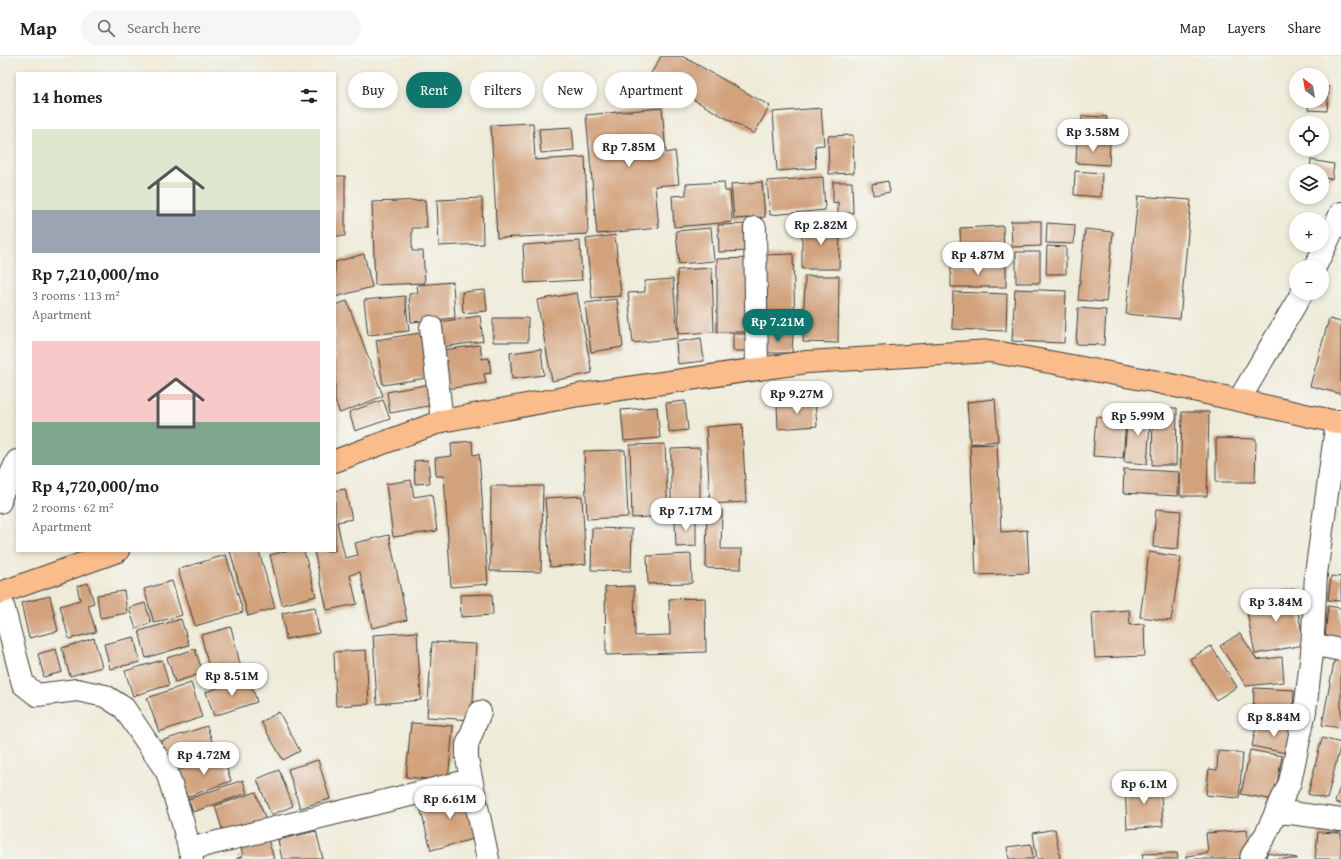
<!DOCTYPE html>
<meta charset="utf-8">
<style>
body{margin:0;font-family:"Gentium Book Plus",serif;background:#f6f6f6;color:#202124;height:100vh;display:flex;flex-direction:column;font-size:15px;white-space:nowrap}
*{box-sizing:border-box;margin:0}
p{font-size:13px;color:#757577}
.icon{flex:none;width:22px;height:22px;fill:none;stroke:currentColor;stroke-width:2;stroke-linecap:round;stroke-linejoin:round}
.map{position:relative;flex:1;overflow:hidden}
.sheet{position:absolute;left:16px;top:16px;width:320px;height:480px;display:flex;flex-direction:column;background:#fff;border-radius:0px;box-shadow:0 2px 6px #0003}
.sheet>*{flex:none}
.hud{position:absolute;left:348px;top:16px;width:380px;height:36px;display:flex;gap:8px}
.needle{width:26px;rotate:329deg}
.tools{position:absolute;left:1289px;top:12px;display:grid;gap:8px}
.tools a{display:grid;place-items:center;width:40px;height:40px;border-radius:50%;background:#fff;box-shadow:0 2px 6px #0003;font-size:20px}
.price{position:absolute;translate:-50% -34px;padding:0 9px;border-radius:14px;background:#fff;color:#222;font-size:13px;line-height:26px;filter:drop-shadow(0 1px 2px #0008)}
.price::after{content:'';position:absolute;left:50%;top:24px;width:12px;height:9px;margin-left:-6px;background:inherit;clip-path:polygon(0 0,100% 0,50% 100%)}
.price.selected{background:#0f766e;color:#fff}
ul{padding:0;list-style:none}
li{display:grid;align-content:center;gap:8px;height:212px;padding:0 16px}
li span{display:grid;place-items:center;height:124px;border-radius:0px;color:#555}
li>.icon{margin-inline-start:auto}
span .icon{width:72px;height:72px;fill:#fffc;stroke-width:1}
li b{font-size:17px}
h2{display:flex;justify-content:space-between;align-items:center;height:48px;padding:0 16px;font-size:17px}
.chip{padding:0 14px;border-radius:18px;background:#fff;box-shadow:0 2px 6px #0003;font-size:14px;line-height:36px}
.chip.selected{background:#0f766e;color:#fff}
header{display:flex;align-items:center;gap:24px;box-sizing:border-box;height:56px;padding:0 20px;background:#fff;border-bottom:1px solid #e0e0e0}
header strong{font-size:19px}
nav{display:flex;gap:22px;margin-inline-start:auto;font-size:14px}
.search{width:280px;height:36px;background:#f6f6f6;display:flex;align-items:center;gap:10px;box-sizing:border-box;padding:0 14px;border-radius:22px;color:#757577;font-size:15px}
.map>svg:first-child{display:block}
.building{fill:#d2a27d}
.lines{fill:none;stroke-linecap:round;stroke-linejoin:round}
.street-casing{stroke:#3c3b38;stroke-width:24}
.primary-casing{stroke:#3c3b38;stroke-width:24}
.street{stroke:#fff;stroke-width:22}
.primary{stroke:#fabc8b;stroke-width:22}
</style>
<header>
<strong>Map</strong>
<div class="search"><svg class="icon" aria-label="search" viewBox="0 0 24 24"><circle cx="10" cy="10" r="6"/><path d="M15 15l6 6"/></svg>Search here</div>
<nav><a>Map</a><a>Layers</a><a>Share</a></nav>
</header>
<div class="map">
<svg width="1341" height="803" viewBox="0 0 1341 803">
<rect width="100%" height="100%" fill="#f6f6f2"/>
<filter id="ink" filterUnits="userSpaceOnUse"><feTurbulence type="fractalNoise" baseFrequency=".025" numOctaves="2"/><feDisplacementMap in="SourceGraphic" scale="8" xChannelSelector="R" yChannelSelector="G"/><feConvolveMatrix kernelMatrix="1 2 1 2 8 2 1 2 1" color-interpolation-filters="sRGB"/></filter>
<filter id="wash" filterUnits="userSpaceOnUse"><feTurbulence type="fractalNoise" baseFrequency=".012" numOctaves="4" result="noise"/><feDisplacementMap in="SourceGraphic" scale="16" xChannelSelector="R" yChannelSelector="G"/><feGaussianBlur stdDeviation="0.9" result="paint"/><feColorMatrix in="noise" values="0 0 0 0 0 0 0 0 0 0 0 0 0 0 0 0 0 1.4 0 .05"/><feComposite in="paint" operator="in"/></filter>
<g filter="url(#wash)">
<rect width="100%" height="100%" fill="#eeebd8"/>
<g id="blocks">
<!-- building -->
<path class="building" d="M661 0H682L770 50 754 78 650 19Z
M1322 31H1329L1327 55 1308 54 1309 45H1322Z
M662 52 666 97 675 95 679 128 655 130 659 172 597 178 586 59Z
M821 52 824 89 815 90 816 112 777 115 773 56Z
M1082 60 1107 61 1106 82 1081 80Z
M533 67 535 104 585 101 588 178 497 182 491 69Z
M572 71 574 94 541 97 539 73Z
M853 79 854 117 829 118 828 80Z
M1077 85 1110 87 1109 109 1076 107Z
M1311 104 1334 108 1332 123 1322 122V115H1310Z
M1075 115 1102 117 1101 141 1074 139Z
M335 120H345V180H335Z
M823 121 825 154 770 159 767 125Z
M888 125 890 136 873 139 872 128Z
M724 126 725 135H730L732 166 674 171 672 140 686 139V128Z
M762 126 765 161 734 163 731 128Z
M833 126H852L853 157H838V146L833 147Z
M1138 140 1191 144 1180 263 1126 258Z
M482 142 483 188 439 190 437 144Z
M425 144 427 172H412V195H423L425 227 375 229 372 146Z
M1011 165H1041V190L1012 191Z
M802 166 840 167 839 213H802Z
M1047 167 1075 169 1074 188 1046 187Z
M750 168 751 195 719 196 718 169Z
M1003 170 1004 199 961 201 960 172Z
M711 172 714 205 679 208 676 175Z
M1085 173 1113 176 1106 246 1078 244Z
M615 179 621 240 592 242 586 183Z
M580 185 582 224 525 227 523 189Z
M1047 190 1066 191V218H1046Z
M1016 196H1040V227H1016Z
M364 198 372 231 335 241V206Z
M793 198 795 271 765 272 762 199Z
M752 202 753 276H717V203Z
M951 210H1006V231H951Z
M712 212 714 276 679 278 677 214Z
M805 220H839L838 287 803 286Z
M673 223 678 282 633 287 628 237 645 236V225Z
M453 226 455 262 411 266 409 238 418 237 417 229Z
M1015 233 1066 235 1064 287 1012 285Z
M485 234 487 255 463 257 462 236Z
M953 236 1007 238 1006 275 952 273Z
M577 237 592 317 552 325 537 244Z
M405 240 409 275 368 279 364 244Z
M617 243 623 291 591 296 585 247Z
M347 245 383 340 340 357 335 345V249Z
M1078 252 1106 254 1104 289 1076 288Z
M480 260 483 285 443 291 439 266Z
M493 262H528V286H493Z
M1329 263 1341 266V338L1310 330Z
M426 276 433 321 383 329 376 284Z
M764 277H793L792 297H763Z
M733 278H753V295H733Z
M701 282 704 305 678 308 676 286Z
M480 289 482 303 489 302 491 317 484 318 486 327 447 333 442 294Z
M541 293 544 319 512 323 510 297Z
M430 328 434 349 390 357 387 336Z
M995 343 998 385 970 388 967 346Z
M383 344 390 363 355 375 349 356Z
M685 345 688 374 669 376 666 347Z
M815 345 817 370 778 373 777 348Z
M657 351 660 382 624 385 621 354Z
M1153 352H1177L1176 409H1152Z
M1128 354 1151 356 1147 408 1124 406Z
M1182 356H1209L1207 440H1180Z
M1096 361 1126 364 1123 402 1093 400Z
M742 368 746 446 710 448 706 371Z
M1216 382 1256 383 1255 426H1216Z
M472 385 473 399 479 398 488 528 451 531 444 420H436L435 402 452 400 451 387Z
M665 388 668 460 632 462 630 389Z
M997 388 1001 476 1027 474 1029 517 976 519 970 389Z
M700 392V451H671V393Z
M625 394 628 461 587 463 584 395Z
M428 404 430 427 415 428 414 405Z
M1124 413 1179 416 1178 440 1123 437Z
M411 424 414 441 432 438 437 475 393 481 386 428Z
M491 430H543L541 516 490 515Z
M345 433 352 463 337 466 345 502 358 499 355 487 389 479 407 564 372 572 360 516 350 519 357 548 327 554 314 495H335V435Z
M582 440 586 508 550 511 545 442Z
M1156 453 1181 455 1178 493 1153 491Z
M707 454H722L721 493H742L741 513 706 512Z
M696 462V490L676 491 675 463Z
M592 472 632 473 631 515 591 514Z
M230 495H259L275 552 248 560Z
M285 495H304L316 540 282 549 270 499Z
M1149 496 1181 501 1171 565 1140 561Z
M691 498 692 527 648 528 647 500Z
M226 499 243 556 195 570 178 513Z
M1331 520 1341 521V545L1328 544Z
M172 525 182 559 154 567 144 533Z
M88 527 94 547 88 549 96 576 69 583 60 550 80 544 77 530Z
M634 530 635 580 670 579 669 543 705 542 706 596 606 599 605 531Z
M1294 533 1304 589 1255 598 1247 556 1266 552 1264 538Z
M124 535 127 557 100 562 97 539Z
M492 538 493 559 461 561 460 539Z
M50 540 58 575 29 582 21 547Z
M145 547 151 567 136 573 129 552Z
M1328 550 1341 552V582L1325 581Z
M315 551 319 577 286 583 282 557Z
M1129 554 1130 569 1144 568 1145 600 1095 602 1092 557Z
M181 563 189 589 146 602 139 575Z
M231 571 241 612 211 620 201 579Z
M417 576 421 644 377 648 373 579Z
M1240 577 1257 604 1282 601 1284 626 1246 630 1220 590Z
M134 581 140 606 110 613 104 588Z
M94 582 102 611 70 620 62 592Z
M432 586 476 588 472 664 427 661Z
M1211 590 1237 631 1216 644 1190 603Z
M56 593 62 616 44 621 38 598Z
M195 593 203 617 175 626 167 602Z
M366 594 369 648 336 650 334 596Z
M1335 601 1341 602V672L1322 669Z
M162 604 169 629 133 640 125 615Z
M249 621 257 646 214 660 206 636Z
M191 627 202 661 159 676 147 642Z
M1254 632 1294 634 1293 665 1253 663Z
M279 656 300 695 283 704 261 666Z
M411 667 453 670 448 725 406 721Z
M1257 667 1296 675 1291 698 1252 690Z
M207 670 215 694 169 710 161 685Z
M1322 682 1341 687 1327 743 1308 738Z
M1250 694 1282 700 1274 744 1241 738Z
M1218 695 1243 697 1239 742 1206 739 1209 713 1217 714Z
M222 698 231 725 187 741 177 715Z
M318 704 330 743 300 752 288 713Z
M279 714 293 750 271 759 257 723Z
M243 724 247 737 193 756 188 743Z
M1160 726 1163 770 1127 773 1125 728Z
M1341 728V748L1335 746Z
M469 734 481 781 431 794 419 747Z
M256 736 266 765 224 779 215 750Z
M1055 773 1060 803H1037L1033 777Z
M1247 774 1249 803H1186V800L1208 797 1206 777Z
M316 775 323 803H282L278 784Z
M1318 776 1341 777V803H1315Z
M267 780 274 803H236L243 800 240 788Z
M1031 788 1033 803H1009L1007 791Z
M1177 797 1178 803H1143L1142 798Z
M1267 797 1297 802V803H1266Z"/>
</g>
</g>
<g filter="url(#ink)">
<use href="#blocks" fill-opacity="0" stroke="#3c3b38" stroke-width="1"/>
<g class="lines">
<defs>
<path id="street" d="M755 172 757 313
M1315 211 1341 157
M431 271 442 365
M1239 344 1302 237
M0 446 1 440 17 405
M0 538 23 628 37 639 77 634 105 640 124 652 167 716 182 764 192 803
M1312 588 1341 594
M480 656 467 689V703L488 803
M1277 755 1341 764
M189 793 471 724
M1251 803 1252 799 1266 778 1290 726 1305 655 1312 597 1316 518 1337 365"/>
<path id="primary" d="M335 405 442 365 579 339 807 306 990 295 1153 325 1341 367
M0 537 118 495"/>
</defs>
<!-- street casing -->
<use href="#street" class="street-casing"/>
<!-- primary casing -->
<use href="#primary" class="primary-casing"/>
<!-- street -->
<use href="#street" class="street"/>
<!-- primary -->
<use href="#primary" class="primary"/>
</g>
</g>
</svg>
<div class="tools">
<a><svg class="needle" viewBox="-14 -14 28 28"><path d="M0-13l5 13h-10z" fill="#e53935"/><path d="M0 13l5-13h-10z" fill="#757577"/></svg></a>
<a><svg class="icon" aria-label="locate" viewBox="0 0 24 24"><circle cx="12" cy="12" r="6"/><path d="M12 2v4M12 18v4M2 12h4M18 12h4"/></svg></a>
<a><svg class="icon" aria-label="layers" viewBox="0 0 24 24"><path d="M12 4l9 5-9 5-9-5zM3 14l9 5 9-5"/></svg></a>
<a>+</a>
<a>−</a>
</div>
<b class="price" style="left:1093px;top:97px">Rp 3.58M</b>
<b class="price" style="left:629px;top:112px">Rp 7.85M</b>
<b class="price" style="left:821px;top:190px">Rp 2.82M</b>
<b class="price" style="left:978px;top:220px">Rp 4.87M</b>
<b class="price selected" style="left:778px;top:287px">Rp 7.21M</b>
<b class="price" style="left:797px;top:359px">Rp 9.27M</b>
<b class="price" style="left:1138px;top:381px">Rp 5.99M</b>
<b class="price" style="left:686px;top:476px">Rp 7.17M</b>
<b class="price" style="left:1276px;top:567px">Rp 3.84M</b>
<b class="price" style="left:232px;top:641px">Rp 8.51M</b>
<b class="price" style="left:1274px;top:682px">Rp 8.84M</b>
<b class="price" style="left:204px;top:720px">Rp 4.72M</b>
<b class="price" style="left:1144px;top:749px">Rp 6.1M</b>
<b class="price" style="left:450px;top:764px">Rp 6.61M</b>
<div class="hud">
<a class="chip">Buy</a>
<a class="chip selected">Rent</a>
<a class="chip">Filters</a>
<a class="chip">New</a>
<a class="chip">Apartment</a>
</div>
<section class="sheet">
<h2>14 homes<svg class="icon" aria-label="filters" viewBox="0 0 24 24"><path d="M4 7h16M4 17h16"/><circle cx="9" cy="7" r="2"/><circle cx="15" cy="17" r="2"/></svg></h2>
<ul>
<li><span style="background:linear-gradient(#dfe7d0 65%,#9aa5b1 0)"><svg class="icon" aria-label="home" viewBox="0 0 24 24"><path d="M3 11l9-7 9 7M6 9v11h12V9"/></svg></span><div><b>Rp 7,210,000/mo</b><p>3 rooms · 113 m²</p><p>Apartment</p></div></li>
<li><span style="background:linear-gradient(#f6c9c9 65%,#7fa58c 0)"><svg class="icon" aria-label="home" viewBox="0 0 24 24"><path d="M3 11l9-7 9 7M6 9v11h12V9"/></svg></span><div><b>Rp 4,720,000/mo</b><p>2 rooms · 62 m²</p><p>Apartment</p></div></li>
</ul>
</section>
</div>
